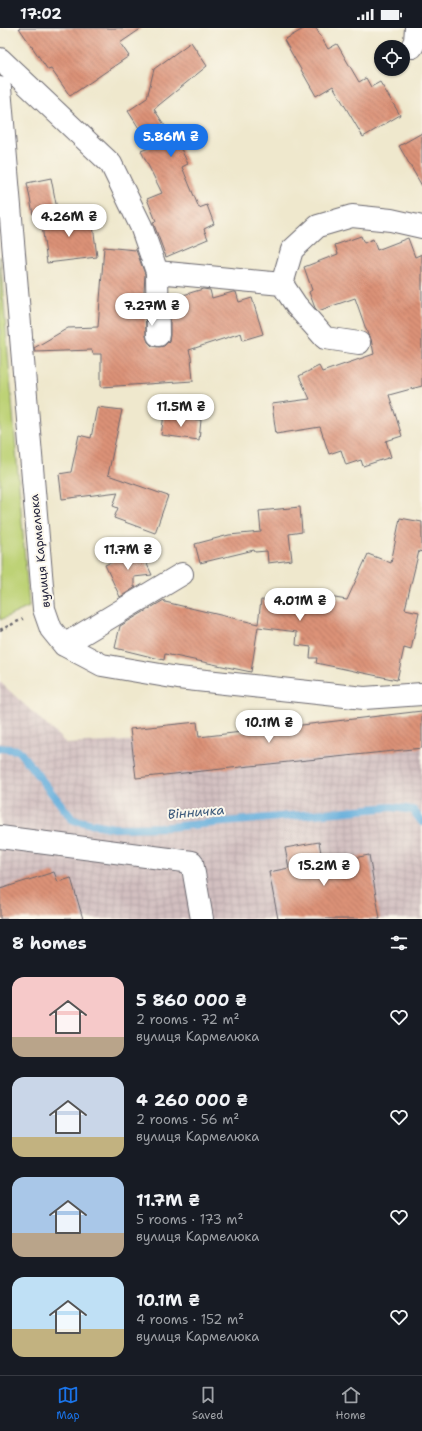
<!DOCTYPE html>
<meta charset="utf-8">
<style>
body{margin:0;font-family:"Shantell Sans",sans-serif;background:#242831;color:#f1f3f6;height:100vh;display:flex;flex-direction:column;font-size:15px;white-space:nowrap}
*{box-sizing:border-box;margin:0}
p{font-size:13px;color:#9ea1a6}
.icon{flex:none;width:22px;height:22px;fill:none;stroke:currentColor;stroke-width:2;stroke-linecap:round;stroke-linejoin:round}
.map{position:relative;height:891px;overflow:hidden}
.drawer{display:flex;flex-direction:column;background:#171b24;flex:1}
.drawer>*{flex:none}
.controls{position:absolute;left:374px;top:12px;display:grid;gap:8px}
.controls a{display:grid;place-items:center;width:36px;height:36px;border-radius:50%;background:#171b24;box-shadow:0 1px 3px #0004;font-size:20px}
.price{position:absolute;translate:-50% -34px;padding:0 9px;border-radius:14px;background:#fff;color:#222;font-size:13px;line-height:26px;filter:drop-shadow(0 1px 2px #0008)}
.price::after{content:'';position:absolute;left:50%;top:24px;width:12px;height:9px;margin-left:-6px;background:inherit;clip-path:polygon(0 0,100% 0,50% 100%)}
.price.on{background:#1a73e8;color:#fff}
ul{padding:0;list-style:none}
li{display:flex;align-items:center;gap:12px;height:100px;padding:0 12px}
li span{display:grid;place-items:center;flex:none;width:112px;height:80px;border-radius:12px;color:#555}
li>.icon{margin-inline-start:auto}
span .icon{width:48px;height:48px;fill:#fffc;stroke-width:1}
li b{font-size:17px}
h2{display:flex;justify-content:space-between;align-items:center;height:48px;padding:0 12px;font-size:17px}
.status{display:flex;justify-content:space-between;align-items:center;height:28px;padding:0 20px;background:#171b24;direction:ltr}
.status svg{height:11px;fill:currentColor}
.dock{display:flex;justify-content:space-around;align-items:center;height:56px;border-top:1px solid #363941;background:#171b24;font-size:11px;color:#9ea1a6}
.dock a{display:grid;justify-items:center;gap:2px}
.dock .on{color:#1a73e8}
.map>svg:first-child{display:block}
.industrial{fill:url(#industrial-grid)}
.green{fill:#bdd276;stroke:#707a58}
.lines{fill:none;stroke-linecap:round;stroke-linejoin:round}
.stream{stroke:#63addb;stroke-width:8}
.building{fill:url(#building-back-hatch)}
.minor-casing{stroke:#6a676e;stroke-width:24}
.path{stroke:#6a676e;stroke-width:2.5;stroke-dasharray:3 3;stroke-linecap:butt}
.minor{stroke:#fff;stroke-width:22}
.labels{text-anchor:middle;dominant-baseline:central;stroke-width:4;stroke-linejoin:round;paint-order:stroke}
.street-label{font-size:12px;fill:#22223b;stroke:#fbf7ec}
.water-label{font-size:13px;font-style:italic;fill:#3c5a7b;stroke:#fbf7ec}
</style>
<div class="status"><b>17:02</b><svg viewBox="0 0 49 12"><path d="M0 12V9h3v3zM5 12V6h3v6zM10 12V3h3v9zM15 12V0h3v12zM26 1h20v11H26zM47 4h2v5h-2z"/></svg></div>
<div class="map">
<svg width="422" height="891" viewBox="0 0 422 891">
<defs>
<pattern id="industrial-grid" width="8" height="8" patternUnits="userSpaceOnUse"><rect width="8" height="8" fill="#d2bfc0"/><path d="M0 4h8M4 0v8" fill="none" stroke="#b4a4a6"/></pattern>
<pattern id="building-back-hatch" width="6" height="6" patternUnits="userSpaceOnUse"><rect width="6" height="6" fill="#dc9277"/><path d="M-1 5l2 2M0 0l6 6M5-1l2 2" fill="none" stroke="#b27763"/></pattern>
</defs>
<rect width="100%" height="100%" fill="#fbf7ec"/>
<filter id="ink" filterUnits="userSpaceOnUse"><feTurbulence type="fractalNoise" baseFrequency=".025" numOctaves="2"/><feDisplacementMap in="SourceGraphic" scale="8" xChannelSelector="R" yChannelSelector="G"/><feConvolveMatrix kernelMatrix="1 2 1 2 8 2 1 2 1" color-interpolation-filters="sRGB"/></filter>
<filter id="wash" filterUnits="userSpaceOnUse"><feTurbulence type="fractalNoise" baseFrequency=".012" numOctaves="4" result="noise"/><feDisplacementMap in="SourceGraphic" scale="16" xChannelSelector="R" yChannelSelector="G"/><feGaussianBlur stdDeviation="0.9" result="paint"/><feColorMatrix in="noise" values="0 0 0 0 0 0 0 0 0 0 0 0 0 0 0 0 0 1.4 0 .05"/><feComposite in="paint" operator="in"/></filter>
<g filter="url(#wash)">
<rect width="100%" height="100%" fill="#efe8cd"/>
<!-- industrial -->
<path class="industrial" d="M0 654 67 716 199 709 422 683V891H0Z"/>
<!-- green -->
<path class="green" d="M0 228 29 579 0 592Z"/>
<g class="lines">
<!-- stream -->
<path class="stream" d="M0 720 18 722 73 792 114 800 168 799 392 779 413 782 422 794"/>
</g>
<g id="blocks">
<!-- building -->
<path class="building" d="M19 0H142L120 15 129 28 70 68 51 41 48 42Z
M305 0H316L328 21 337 16 359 54 366 50 371 59 380 54 400 87 363 109 333 58 316 68 284 12Z
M191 14 207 38 154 81 172 109 175 108 188 136 182 139 199 180 207 177 214 196 204 201 208 211 166 229 153 194 156 193 147 171 162 165 141 123 151 119 128 83 147 70 154 41Z
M422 105V158L399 118Z
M51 150 57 181 33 186 27 155Z
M79 185 80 190 92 189 97 229 47 235 41 190Z
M361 208 364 215 373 211 377 222 408 210 415 229 422 226V358L389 367 402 408 386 413 391 429 363 438 361 432 346 437 341 422 329 426 320 399 276 406 272 376 310 371 299 348 319 338 322 344 374 326 371 311 368 307 355 270 318 283 315 280 309 264 312 262 304 239 338 226 335 217Z
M104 219 136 222 145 246 143 280 145 279 146 308 148 314 152 318 159 319 164 318 169 313 170 307V271L203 261 210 262 212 270 233 264H236L239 274 252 270 263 306 243 312 241 305 189 322 191 329 193 353 101 359V326H93L92 322 35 324 34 320 68 300 98 299Z
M97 379 122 382 108 447 168 468 155 505 114 490 118 480 113 478 118 464 62 471 59 446 71 444 79 407 91 410Z
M164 387 201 392 199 412 161 407Z
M300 479 302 504 289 506 292 532 268 535 267 523 255 524 254 522 200 535 195 516 229 507 261 504 259 483Z
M400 490 422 494V524L419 523 405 581 419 584 411 622 404 620 397 652 316 635 317 630H310L311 619 296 617 297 604 258 599 251 644 165 626 164 632 115 620 120 598 164 572 165 574 258 596 261 572 327 578 329 569 347 572 368 526 391 535Z
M140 521 152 547 134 549V559H136L120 569 105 537Z
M422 683V720L136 750 130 701 197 694 199 709Z
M319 814 323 836 369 827 380 891H278L269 844 289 840 285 820Z
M54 844 58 854 71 850 83 891H0V861Z"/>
</g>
</g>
<g filter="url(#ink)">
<use href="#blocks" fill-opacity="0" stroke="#6a676e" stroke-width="1"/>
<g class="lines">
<defs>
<path id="minor" d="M412 19 415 13 416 0
M0 31 111 136 141 198 157 244 158 307
M0 60 44 581 51 601 64 617 102 637 178 650 364 670 422 666
M157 244 282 256
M359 315 325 310 296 277 282 256 292 222 318 198 352 188 391 192 422 199
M64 617 182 546
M0 809 192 834 202 891"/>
</defs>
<!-- minor casing -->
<use href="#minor" class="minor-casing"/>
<!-- path -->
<path class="path" d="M0 602 23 591"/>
<!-- minor -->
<use href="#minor" class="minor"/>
</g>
</g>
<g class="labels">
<!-- street labels -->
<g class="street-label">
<text transform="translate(40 523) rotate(-96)">вулиця Кармелюка</text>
</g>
<!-- water labels -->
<g class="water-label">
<text transform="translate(196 784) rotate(-5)">Вінничка</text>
</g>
</g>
</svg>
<div class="controls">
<a><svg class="icon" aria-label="locate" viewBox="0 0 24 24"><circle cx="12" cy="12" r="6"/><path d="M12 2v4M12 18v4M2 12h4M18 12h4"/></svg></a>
</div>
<b class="price on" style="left:171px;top:130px">5.86M ₴</b>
<b class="price" style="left:69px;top:210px">4.26M ₴</b>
<b class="price" style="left:152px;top:299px">7.27M ₴</b>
<b class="price" style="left:181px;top:400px">11.5M ₴</b>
<b class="price" style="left:128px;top:543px">11.7M ₴</b>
<b class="price" style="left:300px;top:594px">4.01M ₴</b>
<b class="price" style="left:269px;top:716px">10.1M ₴</b>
<b class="price" style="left:324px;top:859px">15.2M ₴</b>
</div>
<section class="drawer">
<h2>8 homes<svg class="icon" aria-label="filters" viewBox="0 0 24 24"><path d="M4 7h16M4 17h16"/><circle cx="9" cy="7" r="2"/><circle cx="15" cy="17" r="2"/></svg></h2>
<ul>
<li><span style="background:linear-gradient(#f6c9c9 75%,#b9a48a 0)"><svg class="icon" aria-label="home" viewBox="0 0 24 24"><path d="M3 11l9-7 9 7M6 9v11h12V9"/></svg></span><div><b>5 860 000 ₴</b><p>2 rooms · 72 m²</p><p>вулиця Кармелюка</p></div><svg class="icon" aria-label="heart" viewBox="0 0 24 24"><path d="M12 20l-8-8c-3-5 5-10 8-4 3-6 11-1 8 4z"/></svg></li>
<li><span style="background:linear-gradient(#c9d6e8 75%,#c2b280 0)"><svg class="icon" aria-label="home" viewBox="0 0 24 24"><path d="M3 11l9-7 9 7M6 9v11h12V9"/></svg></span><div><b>4 260 000 ₴</b><p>2 rooms · 56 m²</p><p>вулиця Кармелюка</p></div><svg class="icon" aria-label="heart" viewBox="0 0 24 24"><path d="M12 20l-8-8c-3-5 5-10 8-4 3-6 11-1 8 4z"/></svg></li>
<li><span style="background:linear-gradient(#a9c7e8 70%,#b9a48a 0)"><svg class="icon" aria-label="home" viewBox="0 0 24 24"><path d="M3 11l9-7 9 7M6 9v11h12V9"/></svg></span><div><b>11.7M ₴</b><p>5 rooms · 173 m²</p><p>вулиця Кармелюка</p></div><svg class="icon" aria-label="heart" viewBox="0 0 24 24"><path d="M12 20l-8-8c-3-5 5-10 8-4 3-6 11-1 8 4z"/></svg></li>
<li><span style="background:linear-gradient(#bfe0f5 65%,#c2b280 0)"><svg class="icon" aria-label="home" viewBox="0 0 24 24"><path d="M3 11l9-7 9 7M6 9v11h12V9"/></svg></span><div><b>10.1M ₴</b><p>4 rooms · 152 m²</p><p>вулиця Кармелюка</p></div><svg class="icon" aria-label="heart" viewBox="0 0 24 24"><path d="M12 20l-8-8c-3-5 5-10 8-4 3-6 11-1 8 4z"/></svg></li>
</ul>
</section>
<nav class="dock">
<a class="on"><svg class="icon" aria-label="map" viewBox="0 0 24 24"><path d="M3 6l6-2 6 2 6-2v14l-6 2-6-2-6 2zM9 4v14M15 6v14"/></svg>Map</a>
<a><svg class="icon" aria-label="saved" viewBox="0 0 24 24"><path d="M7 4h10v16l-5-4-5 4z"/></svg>Saved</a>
<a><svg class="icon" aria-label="home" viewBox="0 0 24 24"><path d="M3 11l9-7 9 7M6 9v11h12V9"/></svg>Home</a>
</nav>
